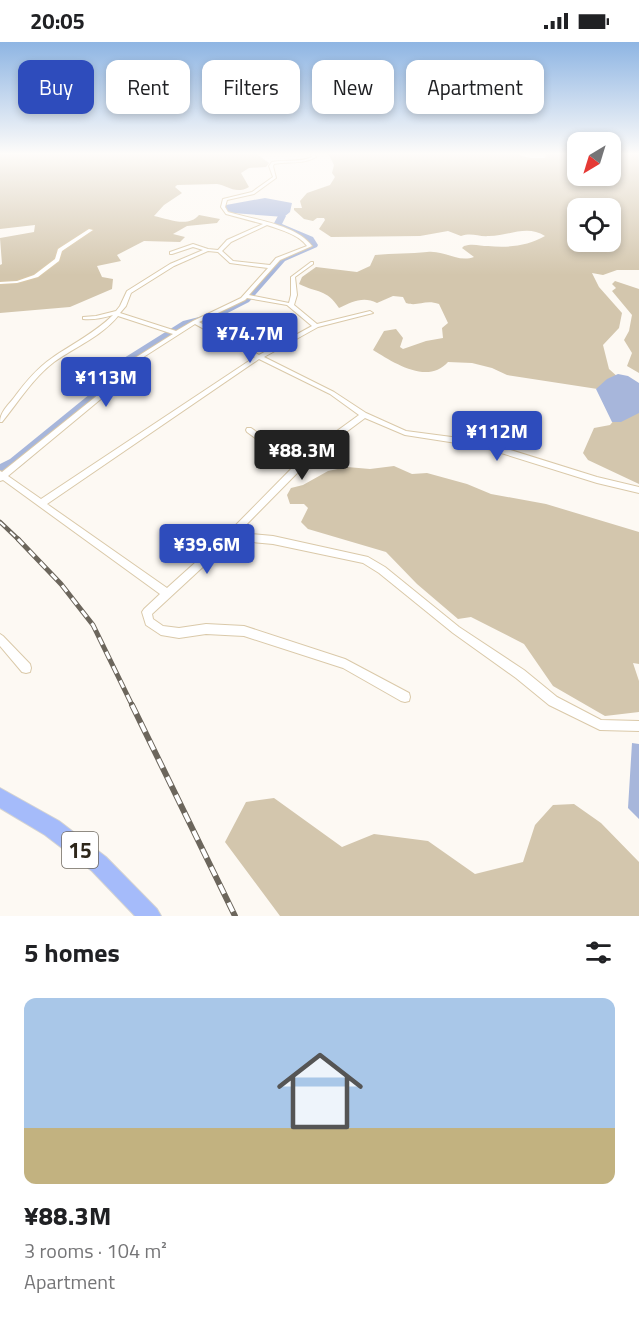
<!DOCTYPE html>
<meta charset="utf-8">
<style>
body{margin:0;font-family:"Titillium Web",sans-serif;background:#f6f6f6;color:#202124;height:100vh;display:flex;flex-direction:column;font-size:22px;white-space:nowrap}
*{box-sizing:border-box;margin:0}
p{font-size:20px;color:#757577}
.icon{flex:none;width:33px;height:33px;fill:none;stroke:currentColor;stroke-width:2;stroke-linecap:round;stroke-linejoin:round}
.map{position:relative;height:874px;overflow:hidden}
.drawer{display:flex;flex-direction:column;background:#fff;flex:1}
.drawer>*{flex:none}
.hud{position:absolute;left:18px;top:18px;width:603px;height:54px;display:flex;gap:12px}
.needle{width:39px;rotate:218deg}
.controls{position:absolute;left:567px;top:90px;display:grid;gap:12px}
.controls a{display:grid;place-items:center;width:54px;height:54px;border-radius:12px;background:#fff;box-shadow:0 3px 9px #0003;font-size:30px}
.price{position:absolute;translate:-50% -51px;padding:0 14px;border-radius:6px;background:#2e4cbc;color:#fff;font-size:20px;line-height:39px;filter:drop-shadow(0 2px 3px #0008)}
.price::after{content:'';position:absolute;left:50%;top:36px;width:18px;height:14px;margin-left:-9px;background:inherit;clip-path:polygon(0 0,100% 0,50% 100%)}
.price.selected{background:#222;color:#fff}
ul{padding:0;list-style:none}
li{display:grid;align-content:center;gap:12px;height:318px;padding:0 24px}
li+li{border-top:2px solid #e0e0e0}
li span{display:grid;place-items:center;height:186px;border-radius:12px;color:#555}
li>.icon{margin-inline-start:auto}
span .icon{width:108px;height:108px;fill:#fffc;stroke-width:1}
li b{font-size:26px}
h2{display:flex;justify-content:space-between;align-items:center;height:72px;padding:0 24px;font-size:26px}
.pill{padding:0 21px;border-radius:12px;background:#fff;box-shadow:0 3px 9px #0003;font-size:21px;line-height:54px}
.pill.selected{background:#2e4cbc;color:#fff}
.status{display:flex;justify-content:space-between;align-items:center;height:42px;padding:0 30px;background:#fff;direction:ltr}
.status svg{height:16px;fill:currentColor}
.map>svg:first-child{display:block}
.green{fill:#d3c6ad;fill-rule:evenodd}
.water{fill:#a7b6db}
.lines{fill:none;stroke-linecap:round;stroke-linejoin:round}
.river{fill:#a7b6db;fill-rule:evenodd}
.street-casing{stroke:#dac9a9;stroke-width:2}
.primary-casing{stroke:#d5d4d1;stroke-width:2}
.street{fill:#fff;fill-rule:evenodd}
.primary{fill:#a5bbfa;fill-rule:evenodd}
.rail-far2-casing{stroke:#6c665c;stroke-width:4.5}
.rail-far1-casing{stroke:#6c665c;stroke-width:5}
.rail-casing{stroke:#6c665c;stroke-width:6}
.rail-far2{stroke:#fff;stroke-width:2;stroke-dasharray:7;stroke-linecap:butt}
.rail-far1{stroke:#fff;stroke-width:3;stroke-dasharray:8;stroke-linecap:butt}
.rail{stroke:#fff;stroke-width:4;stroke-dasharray:10;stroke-linecap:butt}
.labels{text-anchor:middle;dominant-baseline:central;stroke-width:6;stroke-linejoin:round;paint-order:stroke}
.shield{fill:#fff;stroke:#6d685f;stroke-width:1.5}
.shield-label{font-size:21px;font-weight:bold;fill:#2e271b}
</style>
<div class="status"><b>20:05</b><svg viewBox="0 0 49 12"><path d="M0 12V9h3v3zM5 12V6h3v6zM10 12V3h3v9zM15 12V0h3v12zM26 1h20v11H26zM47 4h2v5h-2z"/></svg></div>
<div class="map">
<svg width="639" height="874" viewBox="0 0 639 874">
<rect width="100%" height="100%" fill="#fdf9f3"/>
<!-- green -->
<path class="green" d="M0 111H261L258 113 269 121 266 125 249 126 241 131 249 145C235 153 227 143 217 142 204 142 190 143 177 143L175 145 182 151 164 163 154 174C169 177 188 186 199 173L220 177 217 181 187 184 173 192 185 195 180 200 144 199 117 213 121 219 97 224 102 235 113 237 112 247 70 265 0 271V223L2 222 0 196 34 190 35 183 0 187Z
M328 111H517C526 117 535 116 545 116L546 112 544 111H577L578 134H610L611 111H639V228H617L603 233 592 231 599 245 622 271 619 286 603 303 609 327 619 336 604 348 507 333 492 326 472 321 448 320C428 343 394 321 373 308L384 289 396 287 403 296 400 305 403 307 426 299 443 296 442 286 448 281 439 262C425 257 418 265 406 261L403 255 393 254 377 261C363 254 352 260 339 266 327 247 317 251 299 242L302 235 316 225 357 230 370 224 375 213C393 211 411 212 427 210 445 208 458 221 474 215L462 206 464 204C473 201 480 204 488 204 508 206 528 204 545 194 527 182 509 194 489 194 478 195 472 190 461 194L448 189 420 194 331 195 319 187 325 178 324 176H317L313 179 304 177 294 168V166H302L300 159 307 151 330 143 335 135 332 131 334 123ZM578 166H610V200H578Z
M615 239 639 247V331L627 324 632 311 624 298 629 289 632 273 612 249 616 246 612 242Z
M639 349V442L588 418 583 411 594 386 610 383Z
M394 424 412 432 427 431 467 442 491 452 546 462 639 490V622L633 621 639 639V670L605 674 553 644 524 602 471 575 458 577 417 542 386 510 308 487 301 480 308 466 304 462H290L287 453 291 446 303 443 328 429 347 425 370 427Z
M274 756 342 805 374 792 428 799 475 832 523 820 535 783 553 763 574 762 601 781 639 820V874H280L225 800 246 760Z"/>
<!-- water -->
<path class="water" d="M265 156 292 161 290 170 284 175 233 171 225 168 226 163Z
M618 332 628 334 639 341V371L621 380H612L596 347 607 337Z
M632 701 639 702V777L628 766Z"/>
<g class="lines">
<!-- river -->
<path class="river" d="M279 172 286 174 282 182 313 195 318 203 317 205 285 219 249 260 214 278 191 283 132 322 119 332 116 344 20 425 0 435V422L10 417 106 339 109 328 124 316 183 279 207 273 241 256 279 215 308 204 307 199 274 185 273 183Z"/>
<defs>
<path id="street" d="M310 111H314L316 115C303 123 288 119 274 122L273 124 276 136 254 152 227 158 225 165 228 170C254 178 295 182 312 204L280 218 249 253 289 261 291 253V235L311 220H313V222L295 235 297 253 294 263 317 282 370 269 373 271 318 285 264 315 334 350 366 371 406 389 482 399 597 435 639 445V451L597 441 482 405 405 393 365 376 314 414 238 491 273 494 368 515 385 525 459 585 524 628 557 655 601 678 639 679V689L600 688 549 663 516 636 453 591 379 531 363 521 273 502 232 498 152 572 153 577 163 584 179 586 206 582 244 584 345 617 409 651 410 655 409 659 405 660 401 659 343 626 244 594 206 592 179 596 161 593 146 583 142 570 144 567 160 552 3 438 0 439V429L2 430 114 340 119 330 127 321 173 292 118 274C102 294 75 305 54 320 33 336 19 359 2 380H0C0 371 7 364 13 357 24 342 36 327 52 316 72 302 95 291 113 273 103 276 94 278 83 277V275L96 274 116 269 120 264 127 249 170 222 203 208 193 205 172 212H170V210L193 202 208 207 218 208 227 198 263 182 226 172 221 165 223 157 252 150 273 135 269 124 272 120C285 117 300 121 312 115ZM267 183C281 188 298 192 307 204L276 216 270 223 233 219 222 209 231 200ZM208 209 218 210 230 221 268 226 241 256 193 279 176 289 120 271 126 264 131 251 174 224ZM247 256 287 263 312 284 259 313 199 280 245 258ZM195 282 255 315 41 457 8 434 119 342 124 332 131 323ZM259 317 330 352 359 373 308 410 299 420 251 386H247L246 388 247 390 294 424 227 492 167 546 47 462Z
M89 187 93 188 62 209 59 219 38 235 17 241 0 242V240L17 239 34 233 55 217 58 207Z
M0 592 3 594 30 622 31 626 30 630 26 631 22 630 0 604Z"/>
<path id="primary" d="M0 746 59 779 106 815 157 867 161 874H135L92 829 45 793 0 766Z"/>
</defs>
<!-- street casing -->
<use href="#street" class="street-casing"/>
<!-- primary casing -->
<use href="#primary" class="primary-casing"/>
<!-- street -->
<use href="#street" class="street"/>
<!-- primary -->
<use href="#primary" class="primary"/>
<defs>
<path id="rail-far2" d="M0 480 19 498"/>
<path id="rail-far1" d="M18 497 61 542 93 583 133 665"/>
<path id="rail" d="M132 663 235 874"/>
</defs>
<!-- rail-far2 casing -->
<use href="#rail-far2" class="rail-far2-casing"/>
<!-- rail-far1 casing -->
<use href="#rail-far1" class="rail-far1-casing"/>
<!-- rail casing -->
<use href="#rail" class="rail-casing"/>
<!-- rail-far2 -->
<use href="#rail-far2" class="rail-far2"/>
<!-- rail-far1 -->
<use href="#rail-far1" class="rail-far1"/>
<!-- rail -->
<use href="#rail" class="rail"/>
</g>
<!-- sky -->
<linearGradient id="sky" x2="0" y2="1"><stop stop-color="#8eb5e3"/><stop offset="0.48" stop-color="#fefcfa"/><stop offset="1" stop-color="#fefcfa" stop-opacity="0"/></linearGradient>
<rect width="639" height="233" fill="url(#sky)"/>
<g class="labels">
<!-- shield labels -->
<rect class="shield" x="62" y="790" width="36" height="36" rx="4.5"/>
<g class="shield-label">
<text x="80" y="808">15</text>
</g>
</g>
</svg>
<div class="controls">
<a><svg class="needle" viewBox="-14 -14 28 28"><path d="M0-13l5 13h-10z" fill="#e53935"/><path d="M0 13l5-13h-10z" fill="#757577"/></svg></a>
<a><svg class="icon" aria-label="locate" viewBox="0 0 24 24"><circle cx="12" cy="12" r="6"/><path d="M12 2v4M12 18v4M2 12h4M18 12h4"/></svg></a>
</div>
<b class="price" style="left:250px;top:322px">¥74.7M</b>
<b class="price" style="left:106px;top:366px">¥113M</b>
<b class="price" style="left:497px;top:420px">¥112M</b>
<b class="price selected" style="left:302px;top:439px">¥88.3M</b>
<b class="price" style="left:207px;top:533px">¥39.6M</b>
<div class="hud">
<a class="pill selected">Buy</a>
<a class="pill">Rent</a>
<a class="pill">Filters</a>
<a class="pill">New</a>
<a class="pill">Apartment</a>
</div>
</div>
<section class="drawer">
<h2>5 homes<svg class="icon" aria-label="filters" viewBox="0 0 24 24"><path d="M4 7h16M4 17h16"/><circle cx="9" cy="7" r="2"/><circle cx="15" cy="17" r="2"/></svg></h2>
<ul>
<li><span style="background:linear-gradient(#a9c7e8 70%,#c2b280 0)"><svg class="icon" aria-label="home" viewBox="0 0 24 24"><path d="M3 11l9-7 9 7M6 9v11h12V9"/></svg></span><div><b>¥88.3M</b><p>3 rooms · 104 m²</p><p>Apartment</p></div></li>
</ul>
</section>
